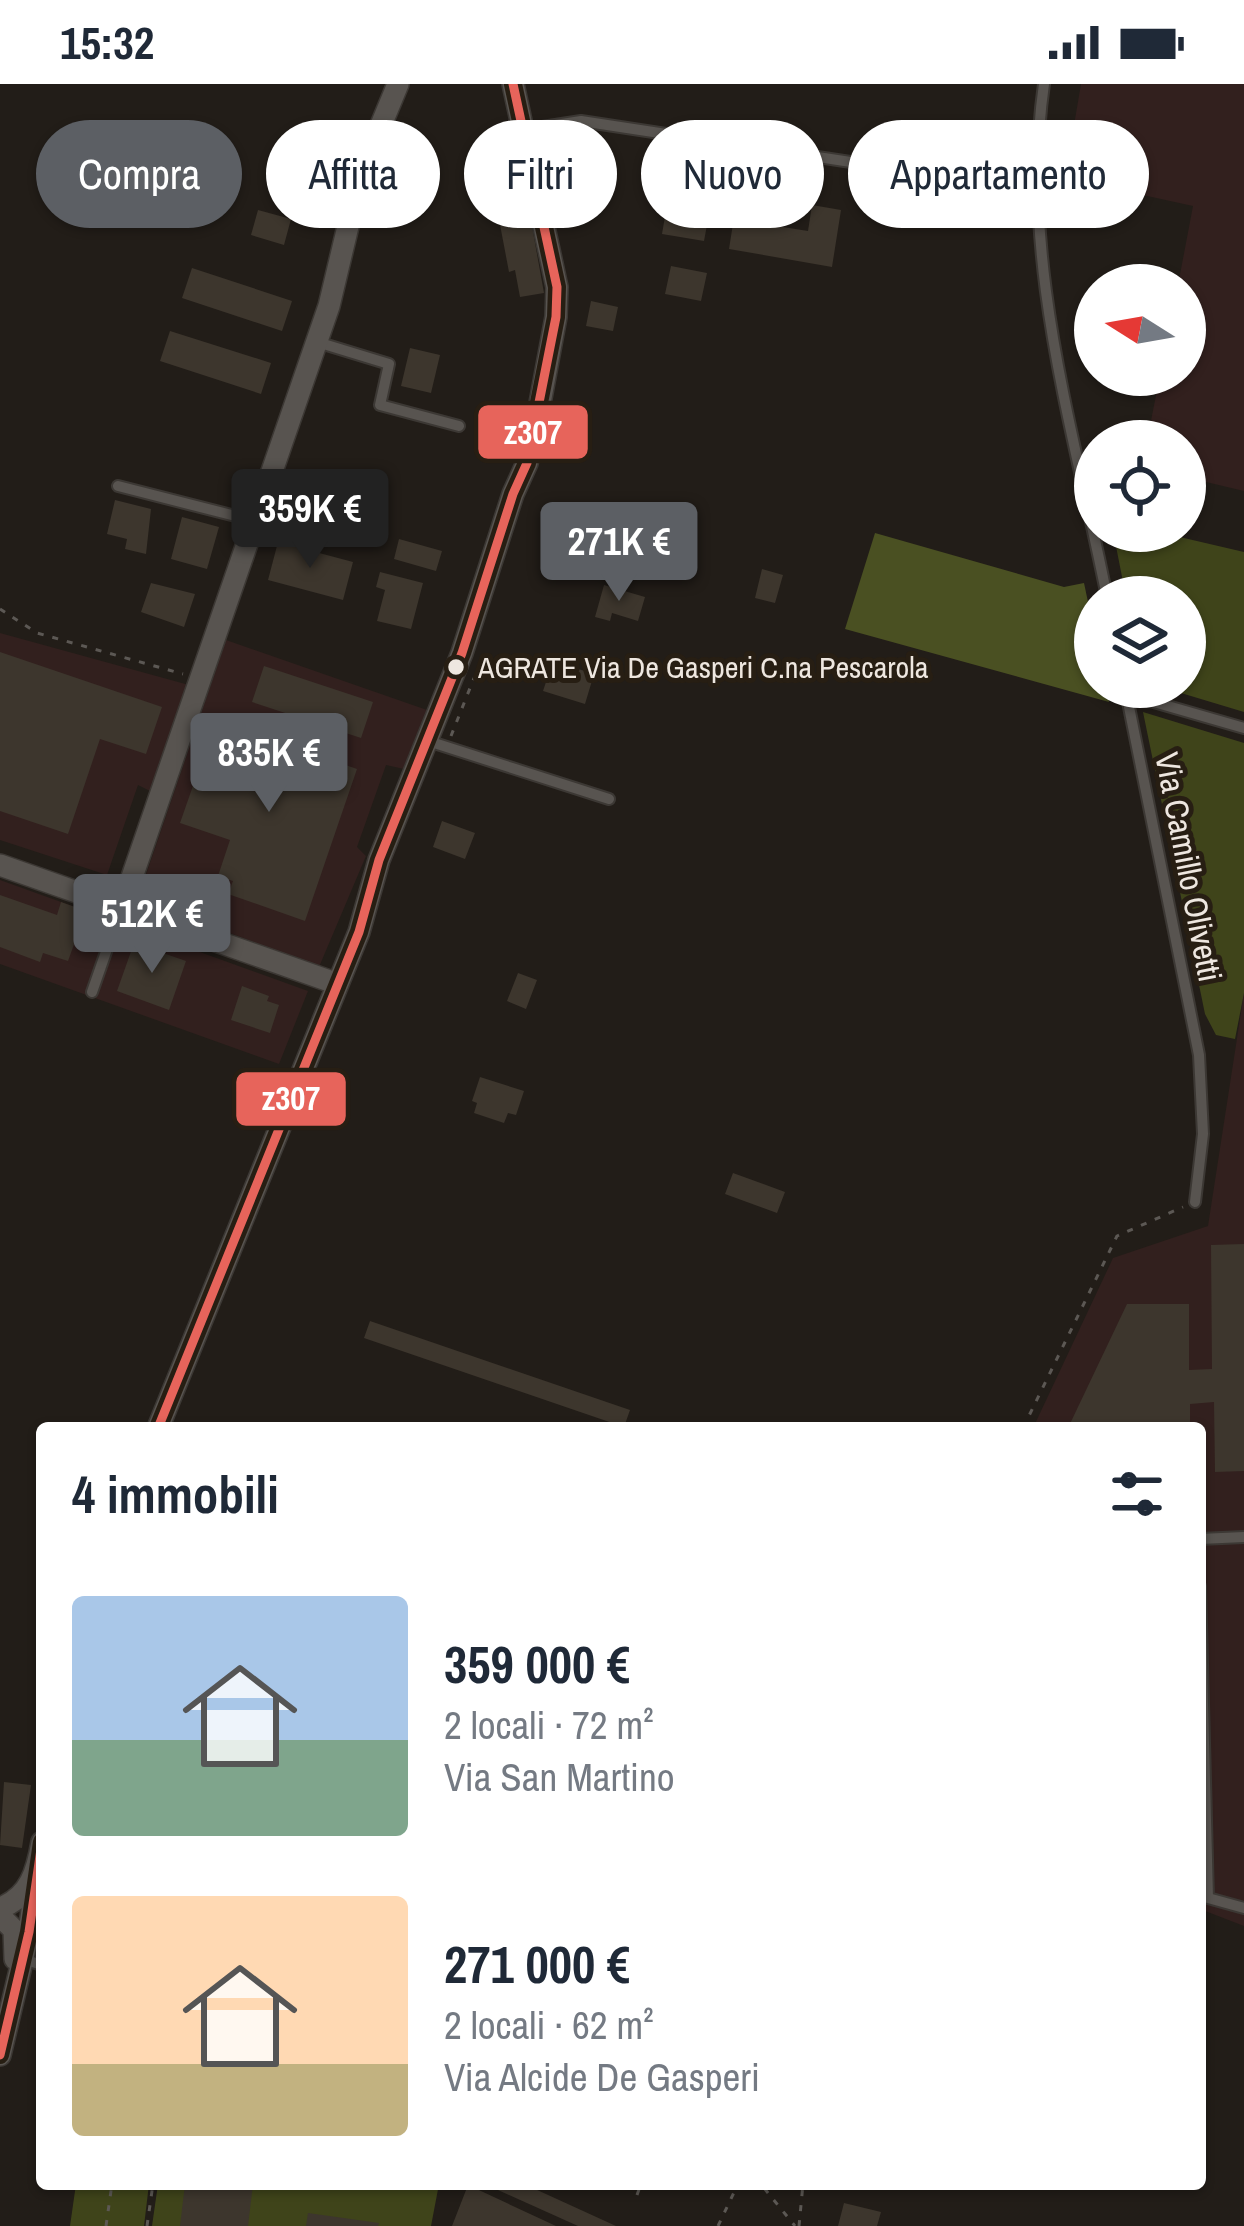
<!DOCTYPE html>
<html lang="it">
<meta charset="utf-8">
<style>
body{margin:0;font-family:"Archivo Narrow",sans-serif;background:#f6f6f7;color:#1f2937;height:100vh;display:flex;flex-direction:column;font-size:45px;white-space:nowrap}
*{box-sizing:border-box;margin:0}
p{font-size:39px;color:#747a83}
.icon{flex:none;width:66px;height:66px;fill:none;stroke:currentColor;stroke-width:2;stroke-linecap:round;stroke-linejoin:round}
.map{position:relative;flex:1;overflow:hidden}
.panel{position:absolute;left:36px;top:1338px;width:1170px;height:768px;display:flex;flex-direction:column;background:#fff;border-radius:12px;box-shadow:0 3px 9px #0004}
.panel>*{flex:none}
.guide{position:absolute;left:36px;top:36px;width:1173px;height:108px;display:flex;gap:24px}
.needle{width:78px;rotate:281deg}
.tools{position:absolute;left:1074px;top:180px;display:grid;gap:24px}
.tools a{display:grid;place-items:center;width:132px;height:132px;border-radius:50%;background:#fff;box-shadow:0 3px 9px #0004;font-size:60px}
.price{position:absolute;translate:-50% -102px;padding:0 27px;border-radius:12px;background:#5c5f64;color:#fff;font-size:39px;line-height:78px;filter:drop-shadow(0 3px 6px #0008)}
.price::after{content:'';position:absolute;left:50%;top:72px;width:36px;height:27px;margin-left:-18px;background:inherit;clip-path:polygon(0 0,100% 0,50% 100%)}
.price.active{background:#222;color:#fff}
ul{padding:0;list-style:none}
li{display:flex;align-items:center;gap:36px;height:300px;padding:0 36px}
li span{display:grid;place-items:center;flex:none;width:336px;height:240px;border-radius:12px;color:#555}
li>.icon{margin-inline-start:auto}
span .icon{width:144px;height:144px;fill:#fffc;stroke-width:1}
li b{font-size:51px}
h2{display:flex;justify-content:space-between;align-items:center;height:144px;padding:0 36px;font-size:51px}
.chip{padding:0 42px;border-radius:54px;background:#fff;box-shadow:0 3px 9px #0004;font-size:42px;line-height:108px}
.chip.active{background:#5c5f64;color:#fff}
.status{display:flex;justify-content:space-between;align-items:center;height:84px;padding:0 60px;background:#fff;direction:ltr}
.status svg{height:33px;fill:currentColor}
.map>svg:first-child{display:block}
.industrial{fill:#32201e}
.green{fill:#3f441a}
.forest{fill:#4a5022}
.building{fill:#3d362d}
.lines{fill:none;stroke-linecap:round;stroke-linejoin:round}
.service-casing{stroke:#3c3834;stroke-width:14}
.minor-casing{stroke:#3c3834;stroke-width:24}
.path{stroke:#5c5854;stroke-width:3;stroke-dasharray:6 9;stroke-linecap:butt}
.service{stroke:#585450;stroke-width:10}
.minor{stroke:#585450;stroke-width:21}
.bus-1-casing{stroke:#271e13;stroke-width:18}
.bus-1{stroke:#e7645b;stroke-width:9}
.bus-dot{fill:#eee7e0;stroke:#271e13;stroke-width:4.5}
.labels{text-anchor:middle;dominant-baseline:central;stroke-width:10;stroke-linejoin:round;paint-order:stroke}
.bus-label{font-size:30px;fill:#eee7e0;stroke:#271e13;text-anchor:start}
.street-label{font-size:33px;fill:#eee7e0;stroke:#271e13}
.line-badge{stroke:#271e13;stroke-width:4.5}
.badge-label{font-size:33px;text-anchor:middle;font-weight:bold;fill:#fff}
</style>
<div class="status"><b>15:32</b><svg viewBox="0 0 49 12"><path d="M0 12V9h3v3zM5 12V6h3v6zM10 12V3h3v9zM15 12V0h3v12zM26 1h20v11H26zM47 4h2v5h-2z"/></svg></div>
<div class="map">
<svg width="1244" height="2142" viewBox="0 0 1244 2142">
<rect width="100%" height="100%" fill="#221d18"/>
<!-- industrial -->
<path class="industrial" d="M1081 0H1244V407L1185 393V357H1147L1160 291H1185V201H1178L1193 122 1065 94Z
M0 549 189 601 150 707 138 701 107 791 0 756Z
M226 556 427 626 404 685 386 681 357 763 366 772 319 883 138 814Z
M0 796 308 907 279 980 0 880Z
M1244 909V1842L1200 1825V1344H1033L1113 1174 1208 1142Z"/>
<!-- green -->
<path class="green" d="M1113 447H1154L1244 468V628L1161 603H1185V513H1126Z
M1143 628 1244 659V909L1235 955 1216 951 1205 930Z
M76 2100H149L144 2142H70Z
M158 2100H439L431 2142H152Z"/>
<!-- forest -->
<path class="forest" d="M875 449 1064 503 1084 499 1095 551V603H1106L1109 618 845 545Z"/>
<!-- building -->
<path class="building" d="M286 50 312 58 304 86 278 78Z
M673 85 716 93 704 157 662 150Z
M525 103 544 209 520 213 515 186 509 188 494 109Z
M738 108 769 113 764 140 808 147 812 121 841 126 832 183 729 165Z
M258 126 291 135 284 161 251 151Z
M671 182 707 189 701 217 665 210Z
M192 184 292 217 282 247 182 214Z
M591 217 618 223 613 247 586 242Z
M170 247 271 279 261 310 160 277Z
M410 264 440 271 431 309 401 302Z
M115 416 151 425 146 470 125 465 127 455 107 450Z
M182 433 219 443 207 485 171 475Z
M399 455 442 467 436 487 394 475Z
M278 458 353 478 343 516 268 496Z
M762 485 783 491 775 519 755 514Z
M380 488 423 499 411 545 377 537 385 506 376 503Z
M151 499 195 510 184 543 141 528Z
M604 501 645 513 638 537 612 529 610 537 595 533Z
M0 568 162 623 146 670 100 655 68 750 0 727Z
M553 577 594 590 585 620 543 607Z
M264 582 373 618 361 654 252 618Z
M216 636 357 685 305 837 228 810 233 797 218 792 230 756 180 739Z
M442 737 475 749 465 775 433 763Z
M0 811 57 831 61 818 86 827 68 877 43 869 40 878 0 863Z
M134 859 186 877 169 926 117 907Z
M518 889 537 896 526 925 507 917Z
M242 902 269 912 267 917 279 921 270 949 231 936Z
M480 993 524 1007 516 1031 508 1029 504 1039 474 1029 477 1019 472 1017Z
M733 1089 785 1108 777 1129 725 1110Z
M1244 1160V1387L1215 1388 1214 1318 1190 1320V1344H1068L1127 1220H1189V1286L1212 1285 1211 1161Z
M370 1237 630 1326 624 1343 364 1254Z
M4 1698 31 1701 22 1764 0 1761Z
M185 2100H253L248 2142H180Z
M501 2100H524L616 2142H578L498 2106Z
M468 2101 556 2142H452Z
M844 2119 881 2128 877 2142H838Z
M308 2129 379 2139 378 2142H306Z"/>
<g class="lines">
<defs>
<path id="service" d="M1044 0C1019 171 1074 347 1107 513
M523 46 581 37 877 82
M317 258 389 280 380 321 459 342
M118 402 255 437
M262 419 337 439
M1125 603 1199 971 1203 1050 1195 1118
M1126 610 1244 644
M428 657 609 715
M92 908 121 825
M1200 1455 1244 1453
M1200 1502 1208 1814 1244 1824
M23 1875 42 1881"/>
<path id="minor" d="M0 781 338 900
M121 825 329 222 360 92 398 0
M158 1344 359 848 379 776 462 569 513 410 527 379 538 330 556 233 557 203 513 0
M0 1824C30 1813 37 1787 42 1758
M0 1832 14 1846 15 1875
M0 1971 29 1848 39 1776"/>
</defs>
<!-- service casing -->
<use href="#service" class="service-casing"/>
<!-- minor casing -->
<use href="#minor" class="minor-casing"/>
<!-- path -->
<path class="path" d="M888 84 1026 106
M0 525 37 549 183 590
M451 652 474 594
M1023 1344 1117 1152 1183 1123
M750 2100 764 2104 795 2142
M637 2111 641 2100
M106 2142 112 2100
M147 2142 153 2100
M718 2142 738 2100
M799 2142 803 2100"/>
<!-- service -->
<use href="#service" class="service"/>
<!-- minor -->
<use href="#minor" class="minor"/>
<defs>
<path id="bus-1" d="M158 1344 359 848 379 776 462 569 513 410 527 379 556 233 557 203 513 0
M0 1971 29 1848 42 1758"/>
</defs>
<!-- bus-1 casing -->
<use href="#bus-1" class="bus-1-casing"/>
<!-- bus-1 -->
<use href="#bus-1" class="bus-1"/>
</g>
<!-- markers -->
<circle class="bus-dot" cx="456" cy="583" r="10"/>
<g class="labels">
<!-- bus labels -->
<g class="bus-label">
<text x="478" y="583">AGRATE Via De Gasperi C.na Pescarola</text>
</g>
<!-- street labels -->
<g class="street-label">
<text transform="translate(1189 783) rotate(79)">Via Camillo Olivetti</text>
</g>
</g>
<g class="line-badge">
<rect x="476" y="319" width="114" height="58" rx="12" fill="#e7645b"/>
<rect x="234" y="986" width="114" height="58" rx="12" fill="#e7645b"/>
</g>
<g class="badge-label">
<text x="533" y="360">z307</text>
<text x="291" y="1026">z307</text>
</g>
</svg>
<div class="tools">
<a><svg class="needle" viewBox="-14 -14 28 28"><path d="M0-13l5 13h-10z" fill="#e53935"/><path d="M0 13l5-13h-10z" fill="#747a83"/></svg></a>
<a><svg class="icon" aria-label="locate" viewBox="0 0 24 24"><circle cx="12" cy="12" r="6"/><path d="M12 2v4M12 18v4M2 12h4M18 12h4"/></svg></a>
<a><svg class="icon" aria-label="layers" viewBox="0 0 24 24"><path d="M12 4l9 5-9 5-9-5zM3 14l9 5 9-5"/></svg></a>
</div>
<b class="price active" style="left:310px;top:487px">359K €</b>
<b class="price" style="left:619px;top:520px">271K €</b>
<b class="price" style="left:269px;top:731px">835K €</b>
<b class="price" style="left:152px;top:892px">512K €</b>
<div class="guide">
<a class="chip active">Compra</a>
<a class="chip">Affitta</a>
<a class="chip">Filtri</a>
<a class="chip">Nuovo</a>
<a class="chip">Appartamento</a>
</div>
<section class="panel">
<h2>4 immobili<svg class="icon" aria-label="filters" viewBox="0 0 24 24"><path d="M4 7h16M4 17h16"/><circle cx="9" cy="7" r="2"/><circle cx="15" cy="17" r="2"/></svg></h2>
<ul>
<li><span style="background:linear-gradient(#a9c7e8 60%,#7fa58c 0)"><svg class="icon" aria-label="home" viewBox="0 0 24 24"><path d="M3 11l9-7 9 7M6 9v11h12V9"/></svg></span><div><b>359 000 €</b><p>2 locali · 72 m²</p><p>Via San Martino</p></div></li>
<li><span style="background:linear-gradient(#ffd9b3 70%,#c2b280 0)"><svg class="icon" aria-label="home" viewBox="0 0 24 24"><path d="M3 11l9-7 9 7M6 9v11h12V9"/></svg></span><div><b>271 000 €</b><p>2 locali · 62 m²</p><p>Via Alcide De Gasperi</p></div></li>
</ul>
</section>
</div>
